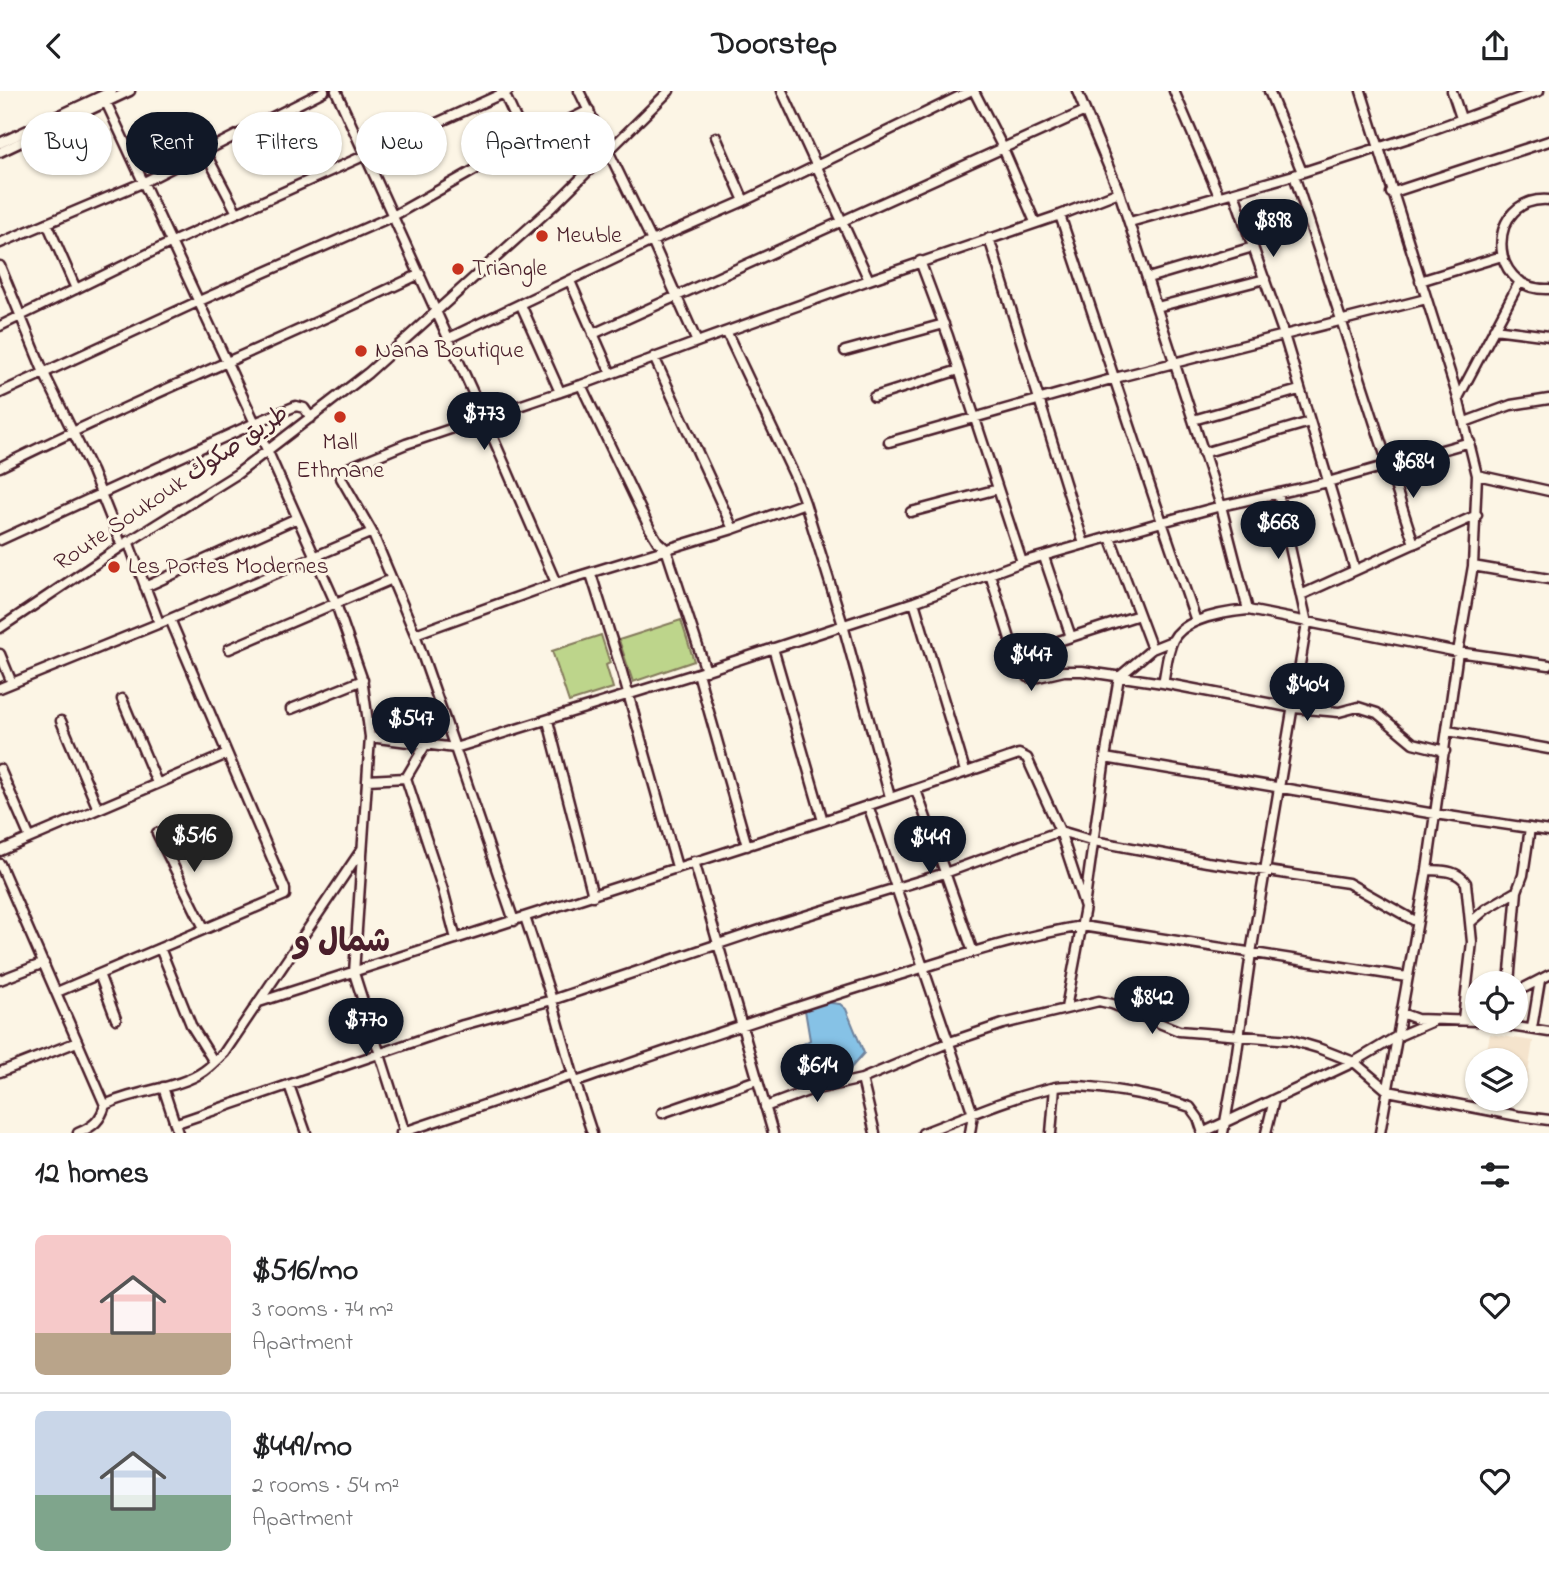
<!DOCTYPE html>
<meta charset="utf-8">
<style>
body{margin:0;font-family:"Indie Flower","Playpen Sans Arabic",sans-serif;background:#f2f2f2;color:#202124;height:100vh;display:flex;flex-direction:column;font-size:26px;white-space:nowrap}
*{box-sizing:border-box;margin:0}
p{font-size:23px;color:#757577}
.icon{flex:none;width:38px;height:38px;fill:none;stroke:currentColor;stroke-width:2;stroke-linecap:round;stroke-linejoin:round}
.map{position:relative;height:1042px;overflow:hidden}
.side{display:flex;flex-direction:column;background:#fff;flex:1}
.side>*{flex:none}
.top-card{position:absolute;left:21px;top:21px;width:700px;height:63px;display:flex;gap:14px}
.controls{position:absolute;left:1465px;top:880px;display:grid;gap:14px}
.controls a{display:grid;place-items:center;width:63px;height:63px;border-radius:50%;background:#fff;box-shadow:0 2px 5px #0004;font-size:35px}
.price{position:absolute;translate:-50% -60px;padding:0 16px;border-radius:24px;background:#111827;color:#fff;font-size:23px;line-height:46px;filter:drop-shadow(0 2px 4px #0008)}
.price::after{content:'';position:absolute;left:50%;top:42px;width:21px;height:16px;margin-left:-10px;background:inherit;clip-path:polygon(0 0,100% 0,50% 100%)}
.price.current{background:#222;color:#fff}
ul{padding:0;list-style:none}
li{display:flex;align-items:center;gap:21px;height:175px;padding:0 35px}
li+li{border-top:2px solid #e0e0e0}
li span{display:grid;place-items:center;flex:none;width:196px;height:140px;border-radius:10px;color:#555}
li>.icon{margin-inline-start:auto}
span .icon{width:84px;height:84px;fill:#fffc;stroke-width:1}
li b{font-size:30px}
h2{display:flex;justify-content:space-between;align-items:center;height:84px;padding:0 35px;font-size:30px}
.pill{padding:0 24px;border-radius:32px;background:#fff;box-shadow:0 2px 5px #0004;font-size:24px;line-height:63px}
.pill.current{background:#111827;color:#fff}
header{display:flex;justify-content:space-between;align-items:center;height:91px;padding:0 35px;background:#fff;font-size:32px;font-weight:700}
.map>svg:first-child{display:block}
.built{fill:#f5e4cd}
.green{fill:#bdd58b;stroke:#847a5b;stroke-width:2}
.water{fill:#86c2e6;stroke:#6e819b;stroke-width:2}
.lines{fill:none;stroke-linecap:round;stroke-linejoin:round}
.minor-casing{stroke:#4a1f2b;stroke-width:13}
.minor{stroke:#fcf5e5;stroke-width:8}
.poi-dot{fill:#c8321e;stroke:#fcf5e5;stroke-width:2.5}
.labels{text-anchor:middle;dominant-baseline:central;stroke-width:6;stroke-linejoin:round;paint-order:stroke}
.poi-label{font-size:24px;fill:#4a1f2b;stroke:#fcf5e5;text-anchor:start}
.street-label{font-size:24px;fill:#4a1f2b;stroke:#fcf5e5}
.district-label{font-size:32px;font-weight:bold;fill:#4a1f2b;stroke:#fcf5e5}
</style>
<header><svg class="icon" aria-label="back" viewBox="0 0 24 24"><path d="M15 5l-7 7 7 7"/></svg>Doorstep<svg class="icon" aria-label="share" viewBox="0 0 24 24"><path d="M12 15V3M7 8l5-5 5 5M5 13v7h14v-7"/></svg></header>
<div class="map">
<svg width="1549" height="1042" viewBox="0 0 1549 1042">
<rect width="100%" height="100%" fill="#fcf5e5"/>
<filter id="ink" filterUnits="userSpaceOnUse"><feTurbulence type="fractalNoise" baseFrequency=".0143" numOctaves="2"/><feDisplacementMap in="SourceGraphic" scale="14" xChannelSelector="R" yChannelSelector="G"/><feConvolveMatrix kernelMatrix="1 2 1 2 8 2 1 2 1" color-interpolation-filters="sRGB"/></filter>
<g filter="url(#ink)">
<!-- built -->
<path class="built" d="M1490 943 1533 950 1527 989 1516 987V970L1485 969Z"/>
<!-- green -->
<path class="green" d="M681 529 694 570 633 591 619 549Z
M601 544 610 572 606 574 613 597 569 611 552 560Z"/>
<!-- water -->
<path class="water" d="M822 911 840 913 846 918 864 962 850 978 839 985 823 978 802 985 794 963 798 956 810 949 805 919Z"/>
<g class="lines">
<defs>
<path id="minor" d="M336 0 484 326 556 492
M579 0 652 150 697 251 869 189
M782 0 869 189 1060 124 1119 101 1077 0
M974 0 1003 57 1035 131
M1174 0 1219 105
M1269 0 1302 81
M1361 0 1458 307 1477 384 1473 475 1458 561 1427 779 1380 1042
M1452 0 1461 27
M504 2 526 50
M106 11 255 332 336 513 362 587 370 646 354 882 405 1042
M716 46 744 110
M0 52 112 0
M0 61 130 0
M205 61 237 122
M1294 84 1414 453
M1119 101 1221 415 1248 519
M1234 102 1284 244 1355 479
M1391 102 1549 50
M1549 109C1486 104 1485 201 1549 198
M1060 124 1162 431 1221 415 1328 391 1470 351
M1130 131 1294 84 1418 44 1539 0
M47 132 76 198
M989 147 1084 453
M0 152 142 92 324 0
M920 170 948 245 1022 471
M0 175 44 282 92 380 122 455
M1148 187 1253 156
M570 190 611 283
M1420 190 1502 165
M521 214 560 301
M1157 216 1265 188
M0 235 170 152 508 0
M1494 238 1549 245
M593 243 1085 20
M449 247 652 150 744 110 970 0
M697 251 581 294 406 353 343 379 341 387 372 441 415 543 556 492 733 438 805 412 796 388 727 242
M845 260 944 233
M654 266 733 438
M581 294 650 438 658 451 666 458 706 580
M0 302 197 211 393 125 526 50 589 19
M874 306 959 279
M1458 307 1520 190
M1193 329 1299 299
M1465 331 1511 314 1549 308
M889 351 1115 287 1426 208
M1203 362 1310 331
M0 376C138 307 281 250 420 183
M1477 384 1549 400
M805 412 843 534 890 706
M911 421 998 398
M1110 446 1152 558
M0 449 255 332 296 315 304 317 311 327
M128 450 159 532
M1473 475 1549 488
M591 483 622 581 677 776
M990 483 1015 564 1028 586 1034 587 1064 580H1082L1163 592 1294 617 1339 621 1358 616 1377 622 1413 652 1445 660
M145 496 297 427
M1301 504 1477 424
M914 511 965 680
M0 537 122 455 237 383 368 282 552 116 669 0
M415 543 455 657 698 582 914 511 1022 471 1162 431 1196 530
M1071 546 1139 524
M773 557 823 730
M229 558 392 488
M0 563 12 592
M1015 564 1071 546 1044 466
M698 582 747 755
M1163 592C1166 579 1167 561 1173 549 1184 527 1227 521 1248 519L1458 561 1549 574
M0 597 170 528 372 441
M122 608 157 692
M291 618 363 589
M61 630 98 718
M548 630 593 805
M1448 640 1549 658
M370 646 455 657 514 830
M1105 667 1435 723 1549 740
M0 678 30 747
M406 687 426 653
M367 689 406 687 443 799 456 848
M916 699 973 861
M868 714 973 1023 970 1042
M157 742 204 837
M0 760 227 663
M694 770 773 1042
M0 773 105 1014C101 1029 93 1036 78 1042
M1427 779C1441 780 1457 778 1466 792L1472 851 1463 928
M1085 809 1105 667 1119 586 1152 558 1172 550
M525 826 552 909 772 835 945 782 1060 740 1085 816 1066 917
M1471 831 1486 818 1517 800 1523 784 1530 737
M160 857 191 934 214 971
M99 883 116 928
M0 889 44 872
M1509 892 1517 800
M57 901 285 804V798L170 528
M1516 901 1549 884
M259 911 823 730 1019 663 1027 667 1060 740 1094 750 1207 771 1348 792 1417 831
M1401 922 1417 928 1477 930
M1463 928 1477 921
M1484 931 1549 941
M1532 937 1540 889
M0 981 77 951
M576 991C681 955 786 918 893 886 956 866 1017 846 1082 835L1407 886
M289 994 306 1042
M163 996 178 1042
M105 1014C135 999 179 998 204 980 211 975 218 968 224 962L362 758
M765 1016 808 1000 862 988
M662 1022 757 989
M177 1032 463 934 552 909 573 984 592 1042
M401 1042 573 984
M875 1042 862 988 950 951 1003 933 1099 910 1112 913 1179 940 1291 949 1318 957 1354 971 1388 1000 1518 1025 1549 1029
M923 1042C966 1026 1011 1005 1056 996 1085 991 1162 1006 1190 1016L1198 1027 1203 1042
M1051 1042 1055 996
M1202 1042 1354 971 1396 946 1433 930
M1223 1042 1234 982 1251 862 1307 532 1278 402
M1266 1042 1274 1009"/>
</defs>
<!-- minor casing -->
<use href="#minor" class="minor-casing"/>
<!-- minor -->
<use href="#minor" class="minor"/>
</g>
</g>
<!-- markers -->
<g class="poi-dot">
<circle cx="542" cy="145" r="7"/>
<circle cx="458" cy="178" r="7"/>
<circle cx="361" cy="260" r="7"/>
<circle cx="340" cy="326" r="7"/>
<circle cx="114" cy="476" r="7"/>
</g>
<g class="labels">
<!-- poi labels -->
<g class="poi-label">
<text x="556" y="145">Meuble</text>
<text x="472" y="178">Triangle</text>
<text x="375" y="260">Nana Boutique</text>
<text x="340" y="352" text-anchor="middle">Mall<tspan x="340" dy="28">Ethmane</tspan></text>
<text x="128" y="476">Les Portes Modernes</text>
</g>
<!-- street labels -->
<g class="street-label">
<text transform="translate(172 398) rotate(-34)">Route Soukouk طريق صكوك</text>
</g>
<!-- district labels -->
<g class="district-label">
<text x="342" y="852">شمال و</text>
</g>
</g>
</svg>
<div class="controls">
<a><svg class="icon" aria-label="locate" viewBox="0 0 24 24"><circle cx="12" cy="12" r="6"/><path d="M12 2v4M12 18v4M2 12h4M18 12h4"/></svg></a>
<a><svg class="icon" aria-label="layers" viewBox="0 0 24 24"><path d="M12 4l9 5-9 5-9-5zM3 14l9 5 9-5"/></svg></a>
</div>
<b class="price" style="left:1273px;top:168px">$898</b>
<b class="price" style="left:484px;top:361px">$773</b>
<b class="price" style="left:1413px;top:409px">$684</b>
<b class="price" style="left:1278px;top:470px">$668</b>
<b class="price" style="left:1031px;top:602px">$447</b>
<b class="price" style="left:1307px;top:632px">$404</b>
<b class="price" style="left:411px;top:666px">$547</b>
<b class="price current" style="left:194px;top:783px">$516</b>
<b class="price" style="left:930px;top:785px">$449</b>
<b class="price" style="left:1152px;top:945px">$842</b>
<b class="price" style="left:366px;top:967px">$770</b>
<b class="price" style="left:817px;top:1013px">$614</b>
<div class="top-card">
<a class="pill">Buy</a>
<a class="pill current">Rent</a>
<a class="pill">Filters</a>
<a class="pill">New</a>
<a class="pill">Apartment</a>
</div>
</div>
<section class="side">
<h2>12 homes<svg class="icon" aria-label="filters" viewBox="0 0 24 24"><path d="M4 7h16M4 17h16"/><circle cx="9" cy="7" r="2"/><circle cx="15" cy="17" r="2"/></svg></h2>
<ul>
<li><span style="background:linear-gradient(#f6c9c9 70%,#b9a48a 0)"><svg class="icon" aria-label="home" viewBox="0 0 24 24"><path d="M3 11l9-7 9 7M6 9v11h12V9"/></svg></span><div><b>$516/mo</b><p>3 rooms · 74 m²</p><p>Apartment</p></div><svg class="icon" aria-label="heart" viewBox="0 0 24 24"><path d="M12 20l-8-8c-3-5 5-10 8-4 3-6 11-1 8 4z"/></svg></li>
<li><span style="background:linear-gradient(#c9d6e8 60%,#7fa58c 0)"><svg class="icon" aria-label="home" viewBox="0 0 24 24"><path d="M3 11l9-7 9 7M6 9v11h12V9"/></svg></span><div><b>$449/mo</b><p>2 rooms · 54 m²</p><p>Apartment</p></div><svg class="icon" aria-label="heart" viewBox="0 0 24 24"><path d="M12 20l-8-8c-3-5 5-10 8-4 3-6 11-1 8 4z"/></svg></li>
</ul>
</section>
